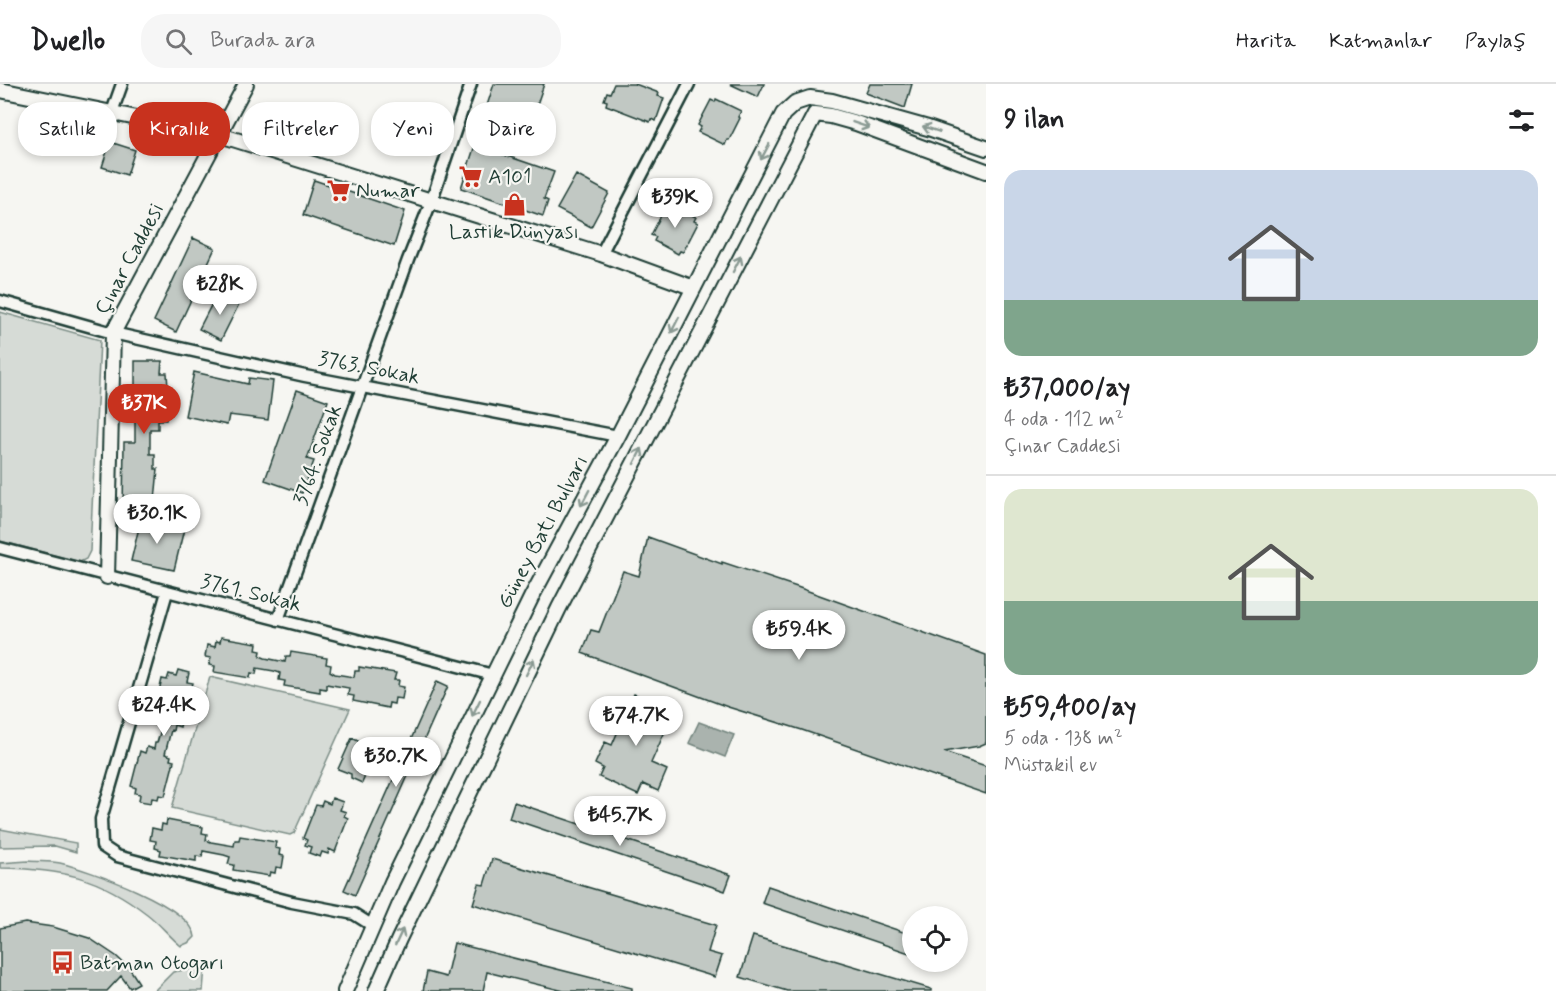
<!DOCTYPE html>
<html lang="tr">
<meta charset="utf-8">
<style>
body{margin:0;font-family:Mynerve,sans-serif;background:#f6f6f6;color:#202124;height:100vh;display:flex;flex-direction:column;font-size:22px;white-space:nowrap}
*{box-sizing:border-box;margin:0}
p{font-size:20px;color:#757577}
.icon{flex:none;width:33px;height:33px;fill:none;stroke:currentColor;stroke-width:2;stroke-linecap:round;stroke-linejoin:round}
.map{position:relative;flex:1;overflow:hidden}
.sheet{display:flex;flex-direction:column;background:#fff;width:570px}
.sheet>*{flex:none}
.banner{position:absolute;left:18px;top:18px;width:570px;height:54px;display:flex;gap:12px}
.controls{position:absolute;left:902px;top:822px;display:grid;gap:12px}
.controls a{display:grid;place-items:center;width:66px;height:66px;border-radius:50%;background:#fff;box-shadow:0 3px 9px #0003;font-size:30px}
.price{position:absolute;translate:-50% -51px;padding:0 14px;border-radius:21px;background:#fff;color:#222;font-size:20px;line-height:39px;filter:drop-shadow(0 2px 3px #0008)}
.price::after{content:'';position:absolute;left:50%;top:36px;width:18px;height:14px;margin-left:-9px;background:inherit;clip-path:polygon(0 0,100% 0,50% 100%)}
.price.selected{background:#c8321e;color:#fff}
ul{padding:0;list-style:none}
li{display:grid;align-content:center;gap:12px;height:318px;padding:0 18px}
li+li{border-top:2px solid #e0e0e0}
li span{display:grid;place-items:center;height:186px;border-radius:18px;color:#555}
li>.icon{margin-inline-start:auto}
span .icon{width:108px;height:108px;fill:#fffc;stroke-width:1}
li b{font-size:26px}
h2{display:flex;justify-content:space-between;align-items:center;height:72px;padding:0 18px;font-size:26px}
.tag{padding:0 21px;border-radius:24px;background:#fff;box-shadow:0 3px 9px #0003;font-size:21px;line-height:54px}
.tag.selected{background:#c8321e;color:#fff}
header{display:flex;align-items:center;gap:36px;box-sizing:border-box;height:84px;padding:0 30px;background:#fff;border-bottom:2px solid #e0e0e0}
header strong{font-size:28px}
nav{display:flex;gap:33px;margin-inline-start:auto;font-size:21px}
.search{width:420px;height:54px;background:#f6f6f6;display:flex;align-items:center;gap:15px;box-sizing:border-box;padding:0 21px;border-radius:24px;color:#757577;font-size:22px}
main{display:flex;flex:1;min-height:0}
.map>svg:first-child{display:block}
.green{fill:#d6dbd6;stroke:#7a8c85;stroke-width:1.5}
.water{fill:#aab3ae;stroke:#72847d;stroke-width:1.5}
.building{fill:#c1c8c3;stroke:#1f3d34;stroke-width:1.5}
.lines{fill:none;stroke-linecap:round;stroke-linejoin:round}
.minor-casing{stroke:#1f3d34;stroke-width:15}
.tertiary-casing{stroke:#1f3d34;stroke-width:18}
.minor{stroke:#f6f6f2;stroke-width:10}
.tertiary{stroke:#f6f6f2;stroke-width:14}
.oneway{stroke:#8a9a93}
.labels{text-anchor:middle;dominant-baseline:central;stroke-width:4.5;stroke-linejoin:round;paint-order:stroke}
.poi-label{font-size:21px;fill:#1f3d34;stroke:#f6f6f2;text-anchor:start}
.street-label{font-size:21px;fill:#1f3d34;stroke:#f6f6f2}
</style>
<header>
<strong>Dwello</strong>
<div class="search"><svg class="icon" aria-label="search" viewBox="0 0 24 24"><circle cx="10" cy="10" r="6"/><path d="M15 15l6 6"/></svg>Burada ara</div>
<nav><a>Harita</a><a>Katmanlar</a><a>Paylaş</a></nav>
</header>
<main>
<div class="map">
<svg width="986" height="907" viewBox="0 0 986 907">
<rect width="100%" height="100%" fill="#f6f6f2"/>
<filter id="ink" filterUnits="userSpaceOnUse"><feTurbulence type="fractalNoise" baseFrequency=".0167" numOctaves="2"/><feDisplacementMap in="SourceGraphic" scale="12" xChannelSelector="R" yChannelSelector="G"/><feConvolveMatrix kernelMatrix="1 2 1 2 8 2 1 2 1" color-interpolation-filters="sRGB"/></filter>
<g filter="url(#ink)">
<!-- green -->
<path class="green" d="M0 228 100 256 90 467 86 475 80 478 0 457Z
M210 593 350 625 294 749 290 751 172 724Z
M0 745 76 759V768L55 762 0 763Z
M28 777C39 778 50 777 60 779 88 786 192 822 195 853L190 858 181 862C169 852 159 839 147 830 98 792 61 785 0 784V779Z
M205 882 203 907H154L173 888Z"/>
<!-- water -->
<path class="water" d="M699 638 734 651 725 673 689 659Z"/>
<!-- building -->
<path class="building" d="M494 0H544L532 35 513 29 511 36 507 34 503 47 481 40Z
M614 0H635L659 9 658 12 664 14 656 37 651 35 650 38 606 21 607 17 604 16 607 8 610 9Z
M730 0H764L758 13Z
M870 0H912L905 24 866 9Z
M716 15 741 27 738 33 740 34 729 56H727L725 61 698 48 701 43 698 41 711 16 715 18Z
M110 58 135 66 127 91 102 83Z
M475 61 554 88 544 115 548 117 543 132 461 104Z
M576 91 609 109 591 143 557 125Z
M314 96 405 127 394 162 303 131Z
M670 121 696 133 694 137 698 139 683 168 680 167 678 170 654 157 656 153 651 151 666 122 669 124Z
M193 154 215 164 176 248 154 237Z
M218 208 240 218 221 256 199 245Z
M135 277H162L161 289H167L169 320H167L166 336H158V345H150V370H155V385H158L155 416H147V426H123L124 358H135Z
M194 288 248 300 249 294 273 297 268 336 229 331 227 341 185 332Z
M297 306 328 317 307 375 314 377 302 409 265 396Z
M141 435 184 445 174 486 131 477Z
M648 453 722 480V478L797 503 986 571V659L979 662 944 668 986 682V710L802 646 728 623 582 569 591 546 599 548 623 487 639 492Z
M221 553 257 559 256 566 261 567 260 572 265 574 285 578 286 572H290L291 568 327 574 326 580 331 581 330 587 335 590 354 593 355 587H359V583L396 589 394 596H399L398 602 404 603 402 615 395 614 394 620 389 619 388 624 353 617 354 612 348 611 349 604 326 600V605L320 604V608L284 602 285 597 279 596 280 589 274 587 257 584 256 590 251 589 250 594 214 588 215 582 209 581 211 574 205 573 207 561 215 563 216 557 220 558Z
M178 586 189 589 187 598 193 599 192 603 196 604 187 639 181 638 180 643 174 641 173 647 171 646 165 670 171 672 170 676 174 677 165 712 159 711 158 715 152 714 151 719 139 717 140 710 135 709 136 704 131 702 140 667 145 669 147 663 154 665 155 659H157L163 638 157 636 158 631 154 630 162 595 167 596 169 590 176 592Z
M437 597 448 602 355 811 344 806Z
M634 610 674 627 651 679 667 686 658 707 643 700 638 711 599 693 603 684 595 680 605 658 612 661Z
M352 654 362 659 369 658 379 662 375 671 371 669 363 687 367 688 362 699 351 694V690L338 685Z
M332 714 343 718 340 726 346 728 344 732 348 734 335 768 329 765 328 770 322 768 320 773 309 769 311 763 305 761 307 756 303 754 316 721 321 722 323 717 330 720Z
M514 718 731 791 725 807 509 734Z
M167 736 203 743 202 749 207 750 206 756 211 758 234 762 235 756H239L240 752 276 758 275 764 280 765 279 771 284 772 282 784 276 783 275 789 270 788 269 792 233 786 234 781 228 780 230 773 224 771 203 767 202 773 196 772V777L160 771 161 766 155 764 156 757 150 756 152 744 161 746 162 740 166 741Z
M492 775 716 841 708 868 722 872 715 893 473 820 479 800 484 801Z
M768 802 912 851V870L762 819Z
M25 839 53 843 89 854 116 872 130 885 139 899 130 904 121 892 107 907H0V844Z
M753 852 931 905V907H787L740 893Z
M454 859 632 904V907H564L487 888 483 907H423L427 888 446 893Z"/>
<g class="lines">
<defs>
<path id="minor" d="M112 28 122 0
M601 170 689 0
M0 217 113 249 305 292 618 352
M0 464 493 591
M167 508 101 735 102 762 117 772 292 818 354 830 373 842
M278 536 408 176 431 118 471 0"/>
<path id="tertiary" d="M0 6 220 51 601 170 694 204
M107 493 113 249 246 0
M345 907 392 798 532 512 618 352 783 30 795 19 810 14 832 17 928 44 986 64
M376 907 399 855 559 524 815 30 831 32 856 39 986 87"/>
</defs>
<!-- minor casing -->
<use href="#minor" class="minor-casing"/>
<!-- tertiary casing -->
<use href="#tertiary" class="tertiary-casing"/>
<!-- minor -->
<use href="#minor" class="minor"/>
<!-- tertiary -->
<use href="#tertiary" class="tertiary"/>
</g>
<!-- one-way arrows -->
<defs><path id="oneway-shaft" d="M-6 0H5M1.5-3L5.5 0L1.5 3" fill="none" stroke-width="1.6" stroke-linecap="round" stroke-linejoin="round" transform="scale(1.5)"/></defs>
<g class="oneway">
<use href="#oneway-shaft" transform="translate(861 41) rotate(19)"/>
<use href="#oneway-shaft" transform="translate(931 45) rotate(-162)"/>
<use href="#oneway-shaft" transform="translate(765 68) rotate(118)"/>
<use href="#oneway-shaft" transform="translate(737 180) rotate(-63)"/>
<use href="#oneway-shaft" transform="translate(675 241) rotate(117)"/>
<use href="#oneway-shaft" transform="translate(638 372) rotate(-63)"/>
<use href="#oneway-shaft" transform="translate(585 414) rotate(118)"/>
<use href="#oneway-shaft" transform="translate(530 583) rotate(-64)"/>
<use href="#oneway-shaft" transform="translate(476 624) rotate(116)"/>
<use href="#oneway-shaft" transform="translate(399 853) rotate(-65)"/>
</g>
</g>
<!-- icons -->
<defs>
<symbol id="supermarket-bare" viewBox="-9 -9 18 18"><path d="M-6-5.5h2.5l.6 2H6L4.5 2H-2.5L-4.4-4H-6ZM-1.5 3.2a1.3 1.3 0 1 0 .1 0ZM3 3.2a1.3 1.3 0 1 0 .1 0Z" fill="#c8321e" stroke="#f6f6f2" stroke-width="2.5" paint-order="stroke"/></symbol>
<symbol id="shop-bare" viewBox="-9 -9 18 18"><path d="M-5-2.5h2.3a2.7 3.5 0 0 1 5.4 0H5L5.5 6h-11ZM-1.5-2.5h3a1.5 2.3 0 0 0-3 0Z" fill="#c8321e" stroke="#f6f6f2" stroke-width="2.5" paint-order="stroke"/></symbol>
<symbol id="bus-bare" viewBox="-9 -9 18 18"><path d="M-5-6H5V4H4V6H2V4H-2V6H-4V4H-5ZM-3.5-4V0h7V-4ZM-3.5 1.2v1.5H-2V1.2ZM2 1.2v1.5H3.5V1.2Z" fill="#c8321e" stroke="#f6f6f2" stroke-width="2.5" paint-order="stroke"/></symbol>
</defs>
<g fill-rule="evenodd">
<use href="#supermarket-bare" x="454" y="76" width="33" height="33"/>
<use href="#supermarket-bare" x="322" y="90" width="33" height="33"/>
<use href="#shop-bare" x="498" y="104" width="33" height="33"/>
<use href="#bus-bare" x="46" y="862" width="33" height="33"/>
</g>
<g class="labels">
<!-- poi labels -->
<g class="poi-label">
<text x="488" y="93">A101</text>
<text x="356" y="107">Numar</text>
<text x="514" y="148" text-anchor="middle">Lastik Dünyası</text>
<text x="80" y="879">Batman Otogarı</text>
</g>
<!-- street labels -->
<g class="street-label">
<text transform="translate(130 175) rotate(-62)">Çınar Caddesi</text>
<text transform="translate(369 284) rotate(11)">3763. Sokak</text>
<text transform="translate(318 371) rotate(-70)">3764. Sokak</text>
<text transform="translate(543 448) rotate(-62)">Güney Batı Bulvarı</text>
<text transform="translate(251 509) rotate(14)">3761. Sokak</text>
</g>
</g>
</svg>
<div class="controls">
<a><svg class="icon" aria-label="locate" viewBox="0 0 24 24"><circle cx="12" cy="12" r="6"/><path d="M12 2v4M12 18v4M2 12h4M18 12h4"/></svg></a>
</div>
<b class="price" style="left:675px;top:145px">₺39K</b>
<b class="price" style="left:220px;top:232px">₺28K</b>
<b class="price selected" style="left:144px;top:351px">₺37K</b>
<b class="price" style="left:157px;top:461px">₺30.1K</b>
<b class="price" style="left:799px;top:577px">₺59.4K</b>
<b class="price" style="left:164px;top:653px">₺24.4K</b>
<b class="price" style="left:636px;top:663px">₺74.7K</b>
<b class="price" style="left:396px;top:704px">₺30.7K</b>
<b class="price" style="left:620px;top:763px">₺45.7K</b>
<div class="banner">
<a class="tag">Satılık</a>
<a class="tag selected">Kiralık</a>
<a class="tag">Filtreler</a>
<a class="tag">Yeni</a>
<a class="tag">Daire</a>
</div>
</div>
<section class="sheet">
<h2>9 ilan<svg class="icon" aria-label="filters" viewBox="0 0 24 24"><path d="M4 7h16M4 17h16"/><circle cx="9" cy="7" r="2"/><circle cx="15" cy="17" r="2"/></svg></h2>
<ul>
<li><span style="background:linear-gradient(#c9d6e8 70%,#7fa58c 0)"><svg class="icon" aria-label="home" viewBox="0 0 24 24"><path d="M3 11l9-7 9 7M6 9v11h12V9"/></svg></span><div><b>₺37,000/ay</b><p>4 oda · 112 m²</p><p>Çınar Caddesi</p></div></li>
<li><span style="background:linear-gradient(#dfe7d0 60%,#7fa58c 0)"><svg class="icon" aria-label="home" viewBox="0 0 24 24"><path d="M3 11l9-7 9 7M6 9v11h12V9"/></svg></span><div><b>₺59,400/ay</b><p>5 oda · 138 m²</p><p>Müstakil ev</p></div></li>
</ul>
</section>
</main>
